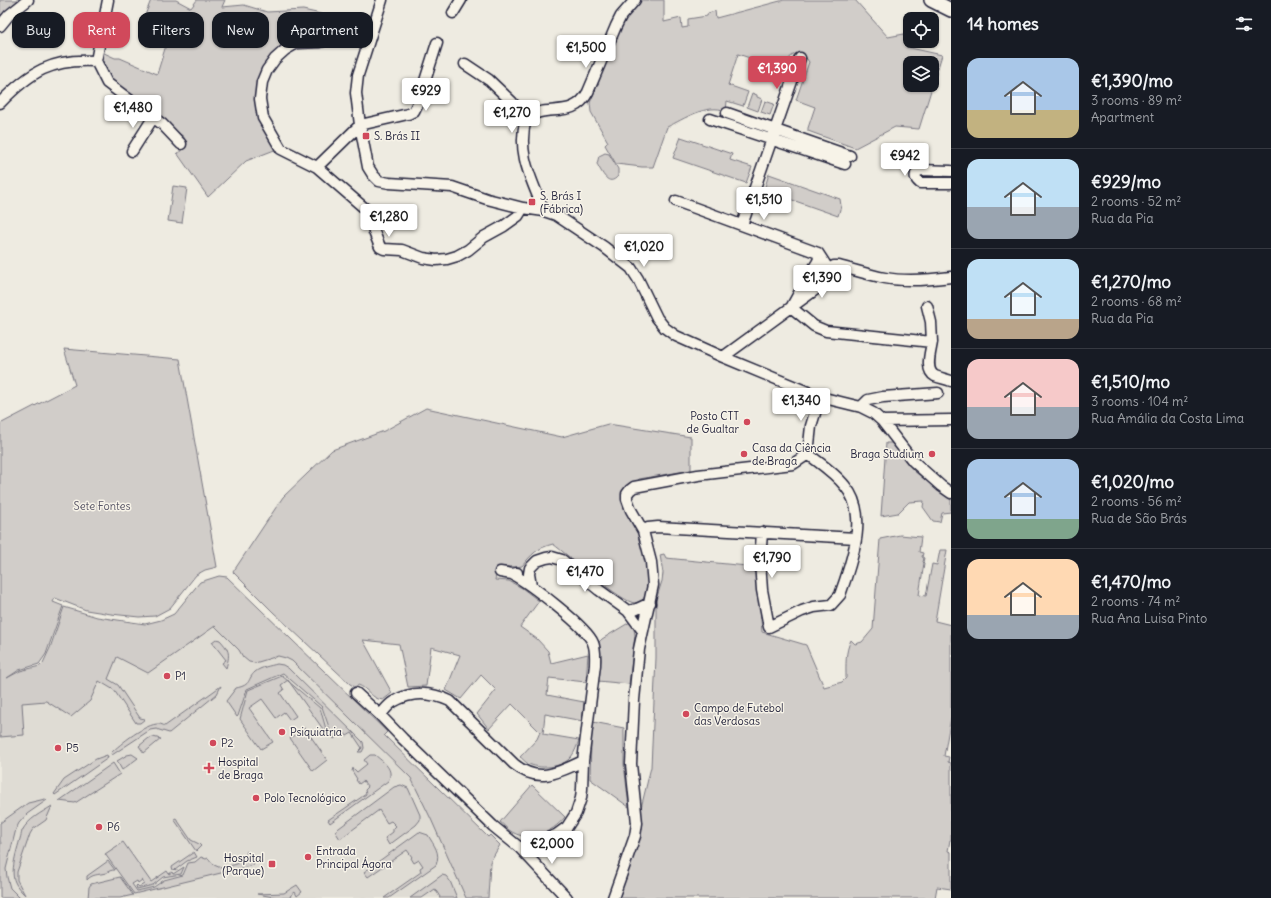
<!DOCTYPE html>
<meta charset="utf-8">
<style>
body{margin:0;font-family:Delius,sans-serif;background:#20242c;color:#f1f3f6;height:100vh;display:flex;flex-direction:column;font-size:15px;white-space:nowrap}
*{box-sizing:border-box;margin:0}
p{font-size:13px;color:#9ea1a6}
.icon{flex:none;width:22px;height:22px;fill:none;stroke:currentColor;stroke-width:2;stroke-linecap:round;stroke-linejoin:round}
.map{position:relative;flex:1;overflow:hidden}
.drawer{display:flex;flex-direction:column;background:#171b24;width:320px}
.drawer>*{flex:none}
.hud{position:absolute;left:12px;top:12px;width:380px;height:36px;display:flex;gap:8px}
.tools{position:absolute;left:903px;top:12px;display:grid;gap:8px}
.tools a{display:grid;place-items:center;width:36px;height:36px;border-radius:8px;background:#171b24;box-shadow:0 1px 3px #0004;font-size:20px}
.price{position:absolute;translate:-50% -34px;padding:0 9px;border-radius:4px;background:#fff;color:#222;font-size:13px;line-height:26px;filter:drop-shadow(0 1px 2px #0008)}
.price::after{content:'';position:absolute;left:50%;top:24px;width:12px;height:9px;margin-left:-6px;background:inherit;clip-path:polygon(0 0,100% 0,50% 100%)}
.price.selected{background:#d1495b;color:#fff}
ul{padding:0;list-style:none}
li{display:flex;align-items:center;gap:12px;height:100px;padding:0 16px}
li+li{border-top:1px solid #363941}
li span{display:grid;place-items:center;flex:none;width:112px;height:80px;border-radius:12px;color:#555}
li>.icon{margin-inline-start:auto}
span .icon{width:48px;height:48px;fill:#fffc;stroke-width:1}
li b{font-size:17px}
h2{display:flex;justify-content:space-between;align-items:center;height:48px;padding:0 16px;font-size:17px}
.tag{padding:0 14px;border-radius:12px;background:#171b24;box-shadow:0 1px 3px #0004;font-size:14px;line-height:36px}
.tag.selected{background:#d1495b;color:#fff}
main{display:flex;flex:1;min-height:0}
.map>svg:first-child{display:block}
.built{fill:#dfdcd4}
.green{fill:#d1cdc9;stroke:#7a7882;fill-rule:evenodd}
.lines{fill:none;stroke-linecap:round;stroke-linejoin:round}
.minor-casing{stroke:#22223b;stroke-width:13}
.major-casing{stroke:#22223b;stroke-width:16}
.minor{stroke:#f7f3e8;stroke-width:10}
.major{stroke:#f7f3e8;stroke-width:13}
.poi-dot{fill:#d1495b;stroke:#f7f3e8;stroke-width:1.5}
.labels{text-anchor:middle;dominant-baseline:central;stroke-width:3;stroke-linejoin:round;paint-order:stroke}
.poi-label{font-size:11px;fill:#22223b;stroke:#f7f3e8;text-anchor:start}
.park-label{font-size:11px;fill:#575566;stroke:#f7f3e8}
</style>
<main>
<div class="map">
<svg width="951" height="898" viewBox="0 0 951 898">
<rect width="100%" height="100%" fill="#eeebe1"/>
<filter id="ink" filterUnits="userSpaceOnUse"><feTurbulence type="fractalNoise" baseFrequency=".025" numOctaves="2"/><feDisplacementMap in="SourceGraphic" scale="8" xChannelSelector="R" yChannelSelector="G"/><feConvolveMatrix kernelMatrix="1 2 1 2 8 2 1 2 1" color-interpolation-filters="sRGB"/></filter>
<g filter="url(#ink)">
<!-- built -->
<path class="built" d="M219 576 227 577 387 732 384 735 488 837 490 835 500 845 490 862 488 898H0V846L1 843 0 841V681L20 671 40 666 43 663 50 648 64 607 97 617 145 624 161 620 174 614 200 582Z"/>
<!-- green -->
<path class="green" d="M0 0H19L0 16Z
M151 0H176L191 8 197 0H225L222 7 244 5 267 12 303 10 321 14 328 38 315 41 273 57 257 100 277 149 246 161 208 197 177 153 182 151 184 145V137L108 82 101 63 102 52 115 58H120L157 74 168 39 142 23Z
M642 0H664V22L681 18 682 28 688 27V19L707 16 708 13 715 11 716 18 784 0H855L888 37 904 34 906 47 942 55 919 129 895 127 855 148 808 131V128L815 107 796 100 809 62 804 55C790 51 789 59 785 70L738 54 728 85 748 92 743 106 727 101 726 111C707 103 684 119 667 127L653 167H642L616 164 605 145 608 142 591 112 590 103 619 30C625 18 632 9 642 0ZM910 63H932V85H910Z
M752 93 757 95V97L762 99 758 111 747 107Z
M765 101 774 104 770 115 761 112Z
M681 137 732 154 730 160 752 167 746 183 673 158Z
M605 153 609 154 618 169V176C608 188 602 172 597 164L599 156Z
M769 174 840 199 841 206 838 216 764 190Z
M173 186 187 188 182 223 168 221Z
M64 349 180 359 217 567 205 570 196 575 170 608 155 616 139 617 111 614 86 610 55 598 53 602 63 606 46 654 39 664 19 670 7 678 20 671 40 666 43 663 50 648 64 607 97 617 145 624 161 620 174 614 200 582 219 576 227 577 387 732 384 735 488 837 490 835 500 845 490 862 488 898H466L431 819 411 778 292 661 286 658 278 656 255 663 249 662 243 657 239 650 215 626 148 673 117 657 108 679 118 685 140 718 145 719 140 723H136L114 690 99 681 90 701 71 717 46 701 22 703 24 735 0 737V424L75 385Z
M426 408 562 437 608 424 691 437V470L639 479 636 482 628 486C632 503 636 520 640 537 644 549 647 561 648 573 649 582 647 604 635 603 622 603 568 555 553 544 537 548 532 554 522 566 514 568 505 565 497 568L495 580 509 581 522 588 539 601 520 627 537 639 548 651 551 663 588 654 586 682 549 678 547 695 584 702 583 721 545 714 543 734 579 740C577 746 575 752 571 757 562 768 539 770 527 763 524 761 522 758 520 757L537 739 540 732 512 704 489 729 477 714 496 690 481 675 461 699 446 690 460 655 431 647 426 686 408 687 399 644 363 640 392 693 383 700C371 699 368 688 358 685L355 687 350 684 273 612 233 572 283 497 332 450 384 431Z
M886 443H892L907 463 914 471 951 500V512L942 513 940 522 933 521 923 507 924 501 909 502 898 513 881 516Z
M900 535 921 537 919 552 923 553 922 557 924 558 923 562 924 563 919 595 926 596 932 564 937 565 940 550H947L935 621 951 625V717L944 756 949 757 948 762 951 763V840H950L948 851 951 852V889L937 887 935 898H619L651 767 656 658V600L662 581 663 573 660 555 664 554 666 558 757 567 762 632 806 645 824 687 842 682 846 678C846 665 845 652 851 640L855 644 862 642 873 629 880 539Z
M630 622 634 629 635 635 629 684 598 681 601 660 599 642 602 639Z
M216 639 220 640C230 651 230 654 226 668L222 663 226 660 212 642Z
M277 664 283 665 288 668 363 742 364 748 362 752H358L362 748 352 733 347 736 344 732 334 739 331 733 322 707 283 673 247 689 238 716 237 717 226 701 236 688C252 685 247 679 255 672 261 667 270 666 277 664Z
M282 676 320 708 328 736 288 680 281 685 284 690 280 693 296 716 290 720 284 712 276 718 262 699 249 708 273 742 261 749 240 719 248 690Z
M221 686 217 694 169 733 156 729 150 730 112 755 111 753C120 744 146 723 159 724 161 724 163 725 165 726Z
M593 722 624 728V764L629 807 590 779 591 742Z
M305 728 327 760 313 771 290 738Z
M153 737 161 739 144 753 139 746 149 738Z
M132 754 138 758 122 770 117 761 127 755Z
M107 755 108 758 55 795 54 794 64 780 96 759Z
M370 755H375C383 762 395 769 388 781L330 823 328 820 366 794 365 790 368 787 363 781 359 784 356 780 357 779 352 771 353 768 357 772 367 764 364 760Z
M113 763 120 774 75 803 59 801Z
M401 785 408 788 420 815V820L416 825 389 845 385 838 393 832V829L396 826 391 821 387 823 379 810 340 839 335 831 394 787Z
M532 785 565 817C552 833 528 844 509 830 506 828 503 824 500 822Z
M45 799 47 800 27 814 19 823 16 829 6 869 7 877 10 888 20 898H0V846L1 843 0 841V823L28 803Z
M52 806 46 820 33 829 30 834 17 872V880L25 895C21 891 17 887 15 882 9 870 19 845 22 831 28 819 41 813 52 806Z
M176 818 191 840 199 844 201 846 196 851 174 819Z
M419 832 428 835C434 846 441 852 436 865L389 898H384L421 872 420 868 423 866 419 860 414 863 411 858 412 857 407 850 368 877 364 872Z
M123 842 151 882 167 871 169 874 172 872 173 874 184 867 181 874 163 877 153 885 137 889 136 886 137 885 139 887 144 884 142 880 138 883 137 881 132 884 137 891 154 887 164 880 183 875 188 863 195 862 201 857 206 859 208 858 214 865 221 868 237 864 245 857 247 851 254 865 134 894 105 854Z
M194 852 197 857 187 861 175 870 174 869 173 870 172 867Z
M108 861 115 870C111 870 109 871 106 873 98 875 92 874 87 880V876Z
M442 875 446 876 450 881 457 898H439L440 897 435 889 422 898H410Z
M120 877 133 895 120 898H88L89 887 91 884Z
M297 885 302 892 297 896 295 892 290 896 291 898H279L257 894 284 893Z"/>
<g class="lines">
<defs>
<path id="minor" d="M382 0 358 75 356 93 360 125 368 167 373 175 379 181 389 183 452 187 487 199 523 208 544 211 556 215 604 247 631 268 638 279 657 318 665 328 676 336 723 357 820 397 861 407 873 413 882 421 913 461 941 486 951 493
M453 13 461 0
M0 26 9 15 28 0
M437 43 418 103 414 111 408 114 360 125 317 167 369 212 371 215 374 232 380 247 384 249 402 250 423 258 436 260 447 259 457 256 468 250 484 237 504 226 518 216 523 208
M96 61 107 83 162 124 181 144
M465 64 489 80 511 101 526 119
M0 103C30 72 52 58 96 61L108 0
M727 113 850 156
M526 119C545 102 573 121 588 92L616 26 621 16 635 0
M526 119C516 153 532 180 544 211
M710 119 845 164
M132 151 153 118
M317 167 281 149 263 118 260 99 262 82 267 70 275 59 285 50 297 43 320 42 332 38 343 33 374 24
M951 171 920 170 917 172C914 176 916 180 920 183H951
M676 201 818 253 829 270
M742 225 800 58
M792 306 808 277 817 263 819 259 818 253
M792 308 814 326 826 331 932 342 931 322 927 306
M932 342C931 351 924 370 935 376 940 378 946 379 951 381
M723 357 815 290 829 270 834 266H839C854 270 870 275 885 278 907 282 929 280 951 277
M861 407 868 400 883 397 938 393
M882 421 951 420
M808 454 811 426 820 397
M643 531 648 528 658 527 856 538
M762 532 760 562 762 590 769 627 802 611 814 607 831 605 840 595C851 563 870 515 845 486 835 473 821 464 808 454
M500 572 512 574 517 573
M512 574C529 583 587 627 593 643 596 650 595 658 595 665L583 761 582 789 581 798 576 813 567 827 556 835 520 848
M531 586 529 574 530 568 537 561 546 558 552 557 562 560 599 590 628 611 643 631
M628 611 637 609 650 603
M356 693 380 715 403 739 493 826 520 848 567 898
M380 715C384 711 388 705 393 702 411 691 431 692 450 701L514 764C538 784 558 773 583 761
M613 898 635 836 637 823 631 764 634 700 639 649 653 585 651 562 643 531 631 510 627 499V494L630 490 634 487 698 475 793 464 808 454"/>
<path id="major" d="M931 0 951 10"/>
</defs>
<!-- minor casing -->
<use href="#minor" class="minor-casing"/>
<!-- major casing -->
<use href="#major" class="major-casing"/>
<!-- minor -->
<use href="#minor" class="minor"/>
<!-- major -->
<use href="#major" class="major"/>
</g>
</g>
<!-- markers -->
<g class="poi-dot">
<rect x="362" y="132" width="8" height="8" rx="2"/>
<rect x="528" y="198" width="8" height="8" rx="2"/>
<circle cx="747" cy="422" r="4"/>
<circle cx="744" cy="454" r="4"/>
<circle cx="932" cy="454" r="4"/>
<circle cx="167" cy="676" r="4"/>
<circle cx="686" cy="714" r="4"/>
<circle cx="282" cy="732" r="4"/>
<circle cx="213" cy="743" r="4"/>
<circle cx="58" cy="748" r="4"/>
<path d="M207 762h4v4h4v4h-4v4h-4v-4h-4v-4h4z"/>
<circle cx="256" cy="798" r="4"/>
<circle cx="99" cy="827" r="4"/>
<circle cx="308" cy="857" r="4"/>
<rect x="268" y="860" width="8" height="8" rx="2"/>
</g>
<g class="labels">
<!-- poi labels -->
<g class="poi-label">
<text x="374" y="136">S. Brás II</text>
<text x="540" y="196">S. Brás I<tspan x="540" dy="13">(Fábrica)</tspan></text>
<text x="739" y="416" text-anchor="end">Posto CTT<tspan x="739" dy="13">de Gualtar</tspan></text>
<text x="752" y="448">Casa da Ciência<tspan x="752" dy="13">de Braga</tspan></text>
<text x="924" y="454" text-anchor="end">Braga Studium</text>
<text x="175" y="676">P1</text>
<text x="694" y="708">Campo de Futebol<tspan x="694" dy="13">das Verdosas</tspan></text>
<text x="290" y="732">Psiquiatria</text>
<text x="221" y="743">P2</text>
<text x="66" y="748">P5</text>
<text x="218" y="762">Hospital<tspan x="218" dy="13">de Braga</tspan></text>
<text x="264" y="798">Polo Tecnológico</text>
<text x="107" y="827">P6</text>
<text x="316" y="851">Entrada<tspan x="316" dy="13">Principal Ágora</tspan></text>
<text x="264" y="858" text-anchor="end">Hospital<tspan x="264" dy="13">(Parque)</tspan></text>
</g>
<!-- park labels -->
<g class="park-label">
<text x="102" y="506">Sete Fontes</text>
</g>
</g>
</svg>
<div class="tools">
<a><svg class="icon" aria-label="locate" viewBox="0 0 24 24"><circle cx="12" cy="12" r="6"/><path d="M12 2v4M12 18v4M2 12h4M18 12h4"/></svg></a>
<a><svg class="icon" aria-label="layers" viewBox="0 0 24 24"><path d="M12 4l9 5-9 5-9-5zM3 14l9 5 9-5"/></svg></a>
</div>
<b class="price" style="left:586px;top:69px">€1,500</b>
<b class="price selected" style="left:777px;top:90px">€1,390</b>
<b class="price" style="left:426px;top:112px">€929</b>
<b class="price" style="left:133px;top:129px">€1,480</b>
<b class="price" style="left:512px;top:134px">€1,270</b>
<b class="price" style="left:905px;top:177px">€942</b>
<b class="price" style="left:764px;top:221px">€1,510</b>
<b class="price" style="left:389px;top:238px">€1,280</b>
<b class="price" style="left:644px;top:268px">€1,020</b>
<b class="price" style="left:822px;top:299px">€1,390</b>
<b class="price" style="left:801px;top:422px">€1,340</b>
<b class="price" style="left:772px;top:579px">€1,790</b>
<b class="price" style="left:585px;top:593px">€1,470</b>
<b class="price" style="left:552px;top:865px">€2,000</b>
<div class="hud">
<a class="tag">Buy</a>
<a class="tag selected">Rent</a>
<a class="tag">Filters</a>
<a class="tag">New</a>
<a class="tag">Apartment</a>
</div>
</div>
<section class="drawer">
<h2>14 homes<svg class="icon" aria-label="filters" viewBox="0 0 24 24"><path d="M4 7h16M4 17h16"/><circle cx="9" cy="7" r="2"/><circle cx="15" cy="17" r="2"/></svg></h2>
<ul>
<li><span style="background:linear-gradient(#a9c7e8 65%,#c2b280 0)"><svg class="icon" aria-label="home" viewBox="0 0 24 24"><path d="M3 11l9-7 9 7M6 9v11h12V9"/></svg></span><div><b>€1,390/mo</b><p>3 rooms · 89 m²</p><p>Apartment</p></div></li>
<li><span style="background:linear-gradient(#bfe0f5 60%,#9aa5b1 0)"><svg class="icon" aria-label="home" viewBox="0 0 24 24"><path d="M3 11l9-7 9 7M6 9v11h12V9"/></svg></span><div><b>€929/mo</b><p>2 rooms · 52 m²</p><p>Rua da Pia</p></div></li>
<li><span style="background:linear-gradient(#bfe0f5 75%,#b9a48a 0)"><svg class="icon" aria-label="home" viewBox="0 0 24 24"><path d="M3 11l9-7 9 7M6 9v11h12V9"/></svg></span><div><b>€1,270/mo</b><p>2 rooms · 68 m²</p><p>Rua da Pia</p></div></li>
<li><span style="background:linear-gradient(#f6c9c9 60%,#9aa5b1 0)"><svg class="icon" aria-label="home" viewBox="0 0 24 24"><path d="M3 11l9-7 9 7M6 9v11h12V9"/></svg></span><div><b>€1,510/mo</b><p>3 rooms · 104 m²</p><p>Rua Amália da Costa Lima</p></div></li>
<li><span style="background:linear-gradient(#a9c7e8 75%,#7fa58c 0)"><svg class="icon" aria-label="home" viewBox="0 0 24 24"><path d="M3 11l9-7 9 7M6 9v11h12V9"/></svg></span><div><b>€1,020/mo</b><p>2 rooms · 56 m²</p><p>Rua de São Brás</p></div></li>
<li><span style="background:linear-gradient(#ffd9b3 70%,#9aa5b1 0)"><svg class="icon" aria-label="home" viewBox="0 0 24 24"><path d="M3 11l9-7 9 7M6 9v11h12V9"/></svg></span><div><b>€1,470/mo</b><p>2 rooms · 74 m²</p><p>Rua Ana Luisa Pinto</p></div></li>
</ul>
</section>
</main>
